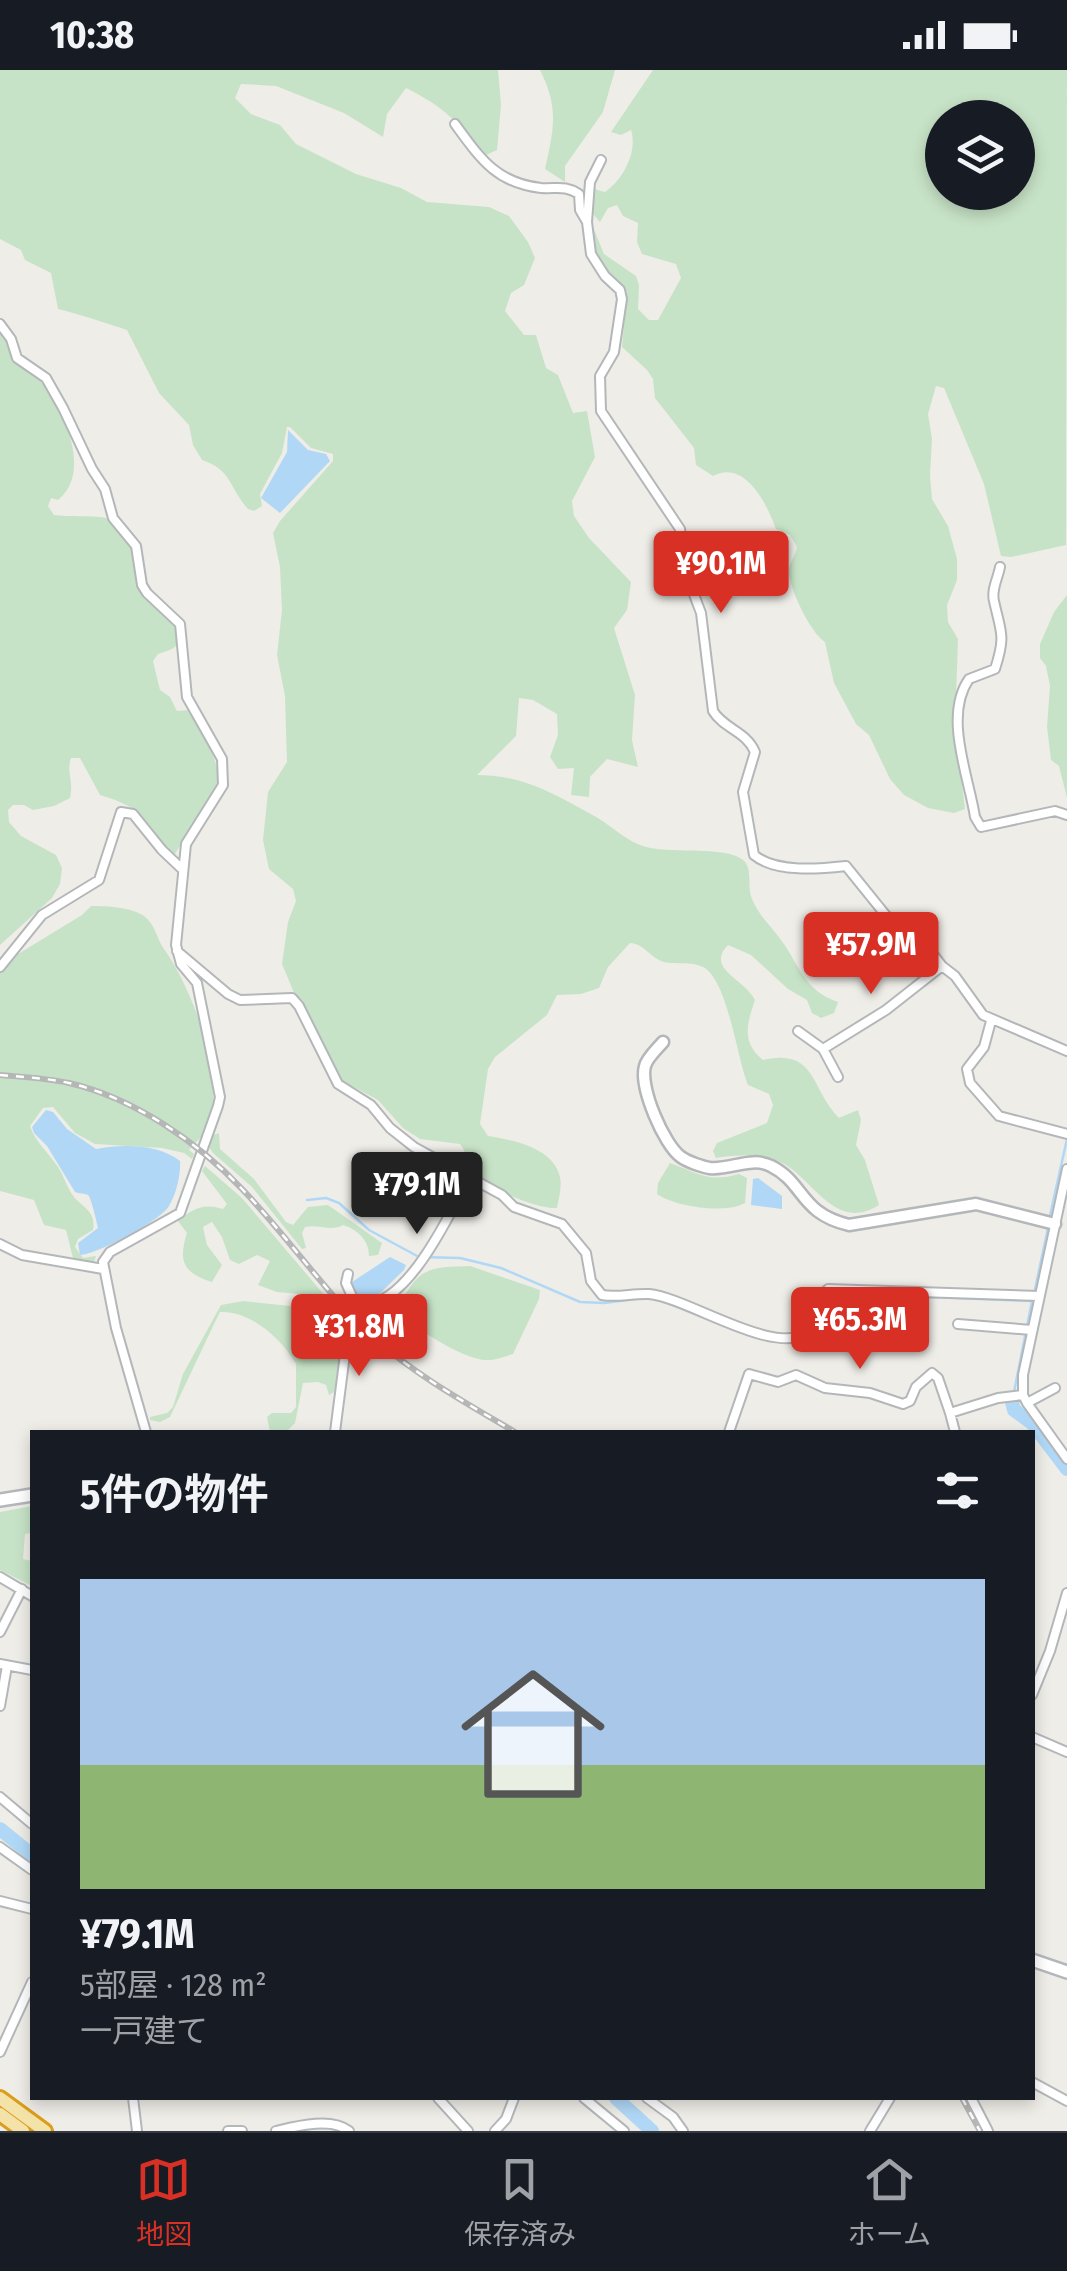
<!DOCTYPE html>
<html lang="ja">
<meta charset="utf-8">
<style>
body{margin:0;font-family:"Fira Sans Condensed","Noto Sans JP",sans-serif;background:#242831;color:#f1f3f6;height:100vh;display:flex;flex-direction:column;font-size:38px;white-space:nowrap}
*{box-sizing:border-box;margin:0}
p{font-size:32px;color:#9ea1a6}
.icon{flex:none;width:55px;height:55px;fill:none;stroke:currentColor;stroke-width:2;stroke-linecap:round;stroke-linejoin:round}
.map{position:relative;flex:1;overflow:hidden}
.drawer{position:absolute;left:30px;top:1360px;width:1005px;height:670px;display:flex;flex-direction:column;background:#171b24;border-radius:0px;box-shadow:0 5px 15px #0003}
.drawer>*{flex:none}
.buttons{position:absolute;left:925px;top:30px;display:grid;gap:20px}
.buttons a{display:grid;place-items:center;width:110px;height:110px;border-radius:50%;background:#171b24;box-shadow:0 5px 15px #0003;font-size:50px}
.price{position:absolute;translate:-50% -85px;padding:0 22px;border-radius:10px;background:#d93025;color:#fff;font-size:32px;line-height:65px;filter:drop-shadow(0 2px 5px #0008)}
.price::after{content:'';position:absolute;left:50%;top:60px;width:30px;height:22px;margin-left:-15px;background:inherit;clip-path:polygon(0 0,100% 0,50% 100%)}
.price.current{background:#222;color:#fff}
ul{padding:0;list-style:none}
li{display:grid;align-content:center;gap:20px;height:530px;padding:0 50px}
li span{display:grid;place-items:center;height:310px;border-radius:0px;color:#555}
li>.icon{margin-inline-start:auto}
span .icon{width:180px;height:180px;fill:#fffc;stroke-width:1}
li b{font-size:42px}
h2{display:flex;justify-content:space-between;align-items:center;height:120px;padding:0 50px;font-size:42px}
.status{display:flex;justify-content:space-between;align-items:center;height:70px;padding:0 50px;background:#171b24;direction:ltr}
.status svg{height:28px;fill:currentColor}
.menu{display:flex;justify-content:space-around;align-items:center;height:140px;border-top:2px solid #363941;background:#171b24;font-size:28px;color:#9ea1a6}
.menu a{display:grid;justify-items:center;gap:5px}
.menu .current{color:#d93025}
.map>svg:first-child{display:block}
.green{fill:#c7e3c7;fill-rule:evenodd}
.water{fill:#b0d8f6}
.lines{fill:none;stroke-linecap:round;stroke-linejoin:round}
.stream{stroke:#b0d8f6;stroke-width:2.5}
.river{stroke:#b0d8f6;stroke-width:14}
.minor-casing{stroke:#b4b7ba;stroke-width:12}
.tertiary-casing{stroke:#b4b7ba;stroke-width:15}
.secondary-casing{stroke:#b3b6ba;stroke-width:16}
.trunk-casing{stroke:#dc9d1a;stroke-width:18}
.minor{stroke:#fff;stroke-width:8}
.tertiary{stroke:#fff;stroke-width:10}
.secondary{stroke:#fff;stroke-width:11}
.trunk{stroke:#f4e3a8;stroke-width:12}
.rail-casing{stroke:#b5b6b6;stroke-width:6}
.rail{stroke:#fff;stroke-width:2.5;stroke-dasharray:8;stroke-linecap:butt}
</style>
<div class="status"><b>10:38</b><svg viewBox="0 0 49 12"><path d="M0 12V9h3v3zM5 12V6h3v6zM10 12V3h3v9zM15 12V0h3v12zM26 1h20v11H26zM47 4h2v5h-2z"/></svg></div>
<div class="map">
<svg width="1067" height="2061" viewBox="0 0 1067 2061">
<rect width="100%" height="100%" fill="#efede7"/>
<!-- green -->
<path class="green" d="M0 0H498L501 35 497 80 484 86C459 52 444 37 406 18L387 44 383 67 344 43 276 16 241 14 235 28 251 44 280 55 296 74 356 104 401 118 427 132 489 137 509 146 528 172 535 188 524 215 511 223 505 241 524 265H536L546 298 558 305 573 343 587 341 595 387 572 431 574 446 589 468 631 512 627 540 614 558 635 625 632 670 638 697 607 689 590 707 589 727 571 725 574 698 558 699 550 687 558 665 557 644 533 630 519 628 516 666 477 705C516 705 544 718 578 737 586 742 596 746 604 752 617 761 628 771 643 776 667 785 733 774 746 793 752 803 747 817 752 829 759 845 768 853 778 866 799 892 802 920 838 932L834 943 821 948 812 943 807 930 788 919 751 885 728 875C705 899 745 909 755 930 747 954 741 972 763 990 817 978 810 1019 839 1048L858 1040 861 1050 856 1075 865 1090 879 1135C837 1162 815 1113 786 1095 767 1084 736 1084 716 1088L713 1081 717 1073 767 1053 773 1035 769 1024 748 1015C737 989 728 910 703 897 691 891 676 895 664 892 650 888 645 874 630 873L608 897 599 918 581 924 557 925 547 945 495 987 488 999 480 1054 488 1066C512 1070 553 1077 560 1107 562 1116 559 1128 557 1138 537 1139 487 1118 474 1103 466 1095 468 1083 460 1074L420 1069 403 1058 378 1030 343 1011 295 925 282 894 288 852 296 831 293 819 269 799 263 770 268 722 287 692 285 626 277 585 282 540 280 497 273 463 280 451 333 391V384L311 378 290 357H287L282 383 260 424 262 436 254 441 248 439C228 416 232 400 202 390L193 375 189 355 159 323 127 260C103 252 82 245 58 239L51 203 25 190 21 180 0 169Z
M540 0H615L603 42 565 96V112L545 99C554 58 559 38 540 0Z
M653 0H1067L1066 475 1011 487 1001 486 984 414 944 318 936 316 928 344 932 369 930 405 932 429 948 456 957 489V510L947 535 948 552 958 569 955 655 965 739 954 743 928 738 904 725 890 709 869 665 856 654 834 613 825 572C811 564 788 517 789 500 789 494 796 484 797 477L790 465 776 459C767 434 745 389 713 406L696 395 694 378 655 328 653 309 647 300 622 277 627 222 597 190 593 157 604 184 636 206 639 215 638 239 649 250H658L681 208 676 194 642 184 637 172 638 153 623 146 617 135 608 138 600 152 593 144 594 119 605 122C623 110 638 81 631 60L621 65 611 62ZM942 48H1018V122H942Z
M0 259C8 267 8 277 14 287 22 298 35 303 43 314 65 341 92 403 58 430L51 428 48 436 54 445C67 447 102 445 108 449 123 459 134 477 137 495 138 502 136 511 139 518 148 539 214 570 158 584L153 591 160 620 170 627 177 641 187 640C202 660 217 685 219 711L175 784 169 782C144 749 144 738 100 725L80 688H71C66 703 74 710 70 728L54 736 33 740 24 735H13L8 740 9 752 21 766 56 785 62 798 60 814 52 828 0 875Z
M1067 525V728L1059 696 1051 690 1047 657 1050 616 1046 596 1040 588V574L1054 542Z
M91 836C107 836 131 837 144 846 156 855 156 868 164 879 192 918 231 1016 205 1062 202 1068 193 1074 189 1080L194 1084 192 1089 184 1083 162 1078 95 1074 75 1063 53 1037 43 1038 30 1056C35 1072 49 1083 58 1097 64 1106 67 1118 74 1127 85 1139 96 1142 93 1160L78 1169 75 1177 83 1188 96 1186 94 1192 73 1188 66 1160 44 1155 34 1130 0 1121V895L82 845Z
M219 1063 220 1079 254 1109 286 1152 293 1155 308 1137 328 1135 382 1173 378 1185 369 1186C369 1170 358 1160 343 1155 331 1162 318 1154 305 1157L302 1163 306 1178 302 1179 252 1117 213 1083 209 1077 213 1065Z
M670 1093C698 1103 708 1113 739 1104L747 1108 745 1133C726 1144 675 1137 657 1124L658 1113Z
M205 1096 242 1128 348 1253 334 1322 329 1325 326 1315 318 1312 303 1313 295 1353 286 1362H270L267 1347 272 1343H291L296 1337V1294C282 1269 250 1240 220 1242L216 1250 170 1347 160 1352 150 1350V1347L167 1343 173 1337 183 1304 221 1235 243 1231 309 1238 311 1225 277 1222 258 1215 270 1191 257 1185 239 1194 230 1190 222 1167 212 1152 203 1157 207 1175 222 1195 212 1212C183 1203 178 1191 187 1163L178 1151C194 1138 203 1133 223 1139L227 1134 202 1101Z
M470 1196 540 1220 539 1229 513 1284C506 1286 496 1290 489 1290 467 1292 405 1255 399 1236 419 1197 429 1197 470 1196Z
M32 1436V1463L25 1464 23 1489 32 1491V1516L0 1500V1442Z"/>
<!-- water -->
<path class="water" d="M288 360 308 380 326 384 330 391 280 443 261 428 287 382Z
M46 1040 53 1042 67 1059 96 1079C123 1074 158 1074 180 1091 181 1104 176 1125 169 1136 160 1151 98 1184 80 1185L78 1173 98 1158C97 1153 91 1127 88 1125 84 1123 79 1124 75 1122L47 1076 34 1063 32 1057Z
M758 1108 782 1126V1139L751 1135 753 1109Z
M390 1187 406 1195 404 1200 374 1229 356 1227 352 1212Z"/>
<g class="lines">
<!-- stream -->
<path class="stream" d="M307 1130 326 1128 339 1133 369 1160 419 1187 460 1188 501 1198 580 1232 604 1233 643 1228
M1049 1150 1067 1069
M1034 1224 1048 1158
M660 1230 727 1256
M788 1271 797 1273 817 1266 823 1230 830 1223 1032 1231
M1014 1322 1032 1231"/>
<!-- river -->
<path class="river" d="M1012 1332 1014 1340 1032 1353 1067 1399
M0 1759 32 1785
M616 2028 652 2061"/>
<defs>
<path id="minor" d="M455 54C480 88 496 113 541 118 557 119 565 115 579 124L580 140 587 152 591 184 605 206 620 220 622 229 614 282 600 306 601 341 680 459 687 506 701 543 713 641C724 659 746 661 755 682L743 722 754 785C776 803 819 799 846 796L888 848 919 866 942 896 955 906 983 945 1067 981
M587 152 590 112 601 90
M0 254 11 269 17 288 46 308 63 338 92 399 105 419 113 448 136 476 142 515 147 523 180 554 187 627 222 689 223 715 186 774 176 875 181 894 197 913 220 1027 218 1036 180 1143 110 1182 103 1192 116 1258 146 1362
M1000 497C998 508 991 520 994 531 1001 563 1006 565 995 599L969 609C943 646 969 707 975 747L981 757 1055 741 1067 745
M177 881 228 924 240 930 292 928 299 936 338 1014 371 1035 390 1058 414 1077 502 1125 514 1137 562 1154 586 1183 591 1211 602 1225C618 1228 633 1223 649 1224 690 1228 775 1289 812 1261L819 1228 828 1219 1039 1226
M0 897 42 845 99 810 121 742 133 744 162 780 181 798
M991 951 984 977 967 999 970 1013 999 1046 1067 1064
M798 961 823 979 838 1007
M823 979 886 940 942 896
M1067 1099 1023 1305V1325L1027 1333 1067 1389
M0 1174 22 1185 103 1199
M348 1204 346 1213 354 1231C401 1252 452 1140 469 1107
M958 1254 1032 1260
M1027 1333 1055 1318
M950 1343 955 1362
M335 1362 348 1261 357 1245
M729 1362 749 1304 778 1312 796 1305 825 1318 870 1323 903 1334 910 1331 916 1317 932 1303 938 1308 950 1343 998 1328 1023 1325
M0 1507 32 1526
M0 1562 22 1519
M0 1594 32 1600
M1032 1625 1050 1581 1067 1523
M0 1636 7 1596
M1032 1667 1067 1682
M0 1727 32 1754
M0 1777 32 1800
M0 1831 32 1839
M0 1982 32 1912
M1032 2012 1067 2031
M133 2028 137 2061
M438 2028 468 2061
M584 2028 624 2061
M647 2028 673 2047 683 2061
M971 2028 988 2061
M228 2061H242
M276 2061C297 2056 331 2047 349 2061
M495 2061 506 2049 514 2028
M870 2061 890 2028"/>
<path id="tertiary" d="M663 972C657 979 647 988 645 996 639 1017 664 1075 681 1087 688 1092 703 1097 710 1098 731 1100 751 1086 771 1096 805 1113 799 1143 849 1155L976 1134 1055 1154"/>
<path id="secondary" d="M0 1430 32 1425
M1032 1890 1067 1902"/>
<path id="trunk" d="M0 2028 45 2061
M0 2044 23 2061"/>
</defs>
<!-- minor casing -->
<use href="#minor" class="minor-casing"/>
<!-- tertiary casing -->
<use href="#tertiary" class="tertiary-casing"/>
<!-- secondary casing -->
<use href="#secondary" class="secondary-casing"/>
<!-- trunk casing -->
<use href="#trunk" class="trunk-casing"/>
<!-- minor -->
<use href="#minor" class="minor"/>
<!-- tertiary -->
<use href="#tertiary" class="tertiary"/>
<!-- secondary -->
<use href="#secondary" class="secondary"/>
<!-- trunk -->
<use href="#trunk" class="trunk"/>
<defs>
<path id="rail" d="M0 1005C23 1007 46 1008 69 1013 134 1028 198 1072 243 1120 289 1168 326 1224 375 1269 417 1306 468 1334 515 1362
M962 2028 980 2061"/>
</defs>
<!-- rail casing -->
<use href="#rail" class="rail-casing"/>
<!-- rail -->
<use href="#rail" class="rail"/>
</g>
</svg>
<div class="buttons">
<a><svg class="icon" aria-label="layers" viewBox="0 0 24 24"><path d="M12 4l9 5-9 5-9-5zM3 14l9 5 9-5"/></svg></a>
</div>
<b class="price" style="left:721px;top:546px">¥90.1M</b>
<b class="price" style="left:871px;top:927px">¥57.9M</b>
<b class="price current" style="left:417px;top:1167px">¥79.1M</b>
<b class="price" style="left:860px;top:1302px">¥65.3M</b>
<b class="price" style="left:359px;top:1309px">¥31.8M</b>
<section class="drawer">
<h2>5件の物件<svg class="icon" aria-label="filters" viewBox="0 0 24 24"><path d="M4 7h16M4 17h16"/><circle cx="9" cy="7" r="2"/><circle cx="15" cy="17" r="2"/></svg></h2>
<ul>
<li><span style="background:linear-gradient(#a9c7e8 60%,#8fb573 0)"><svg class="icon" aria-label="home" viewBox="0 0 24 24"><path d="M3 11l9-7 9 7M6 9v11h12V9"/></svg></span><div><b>¥79.1M</b><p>5部屋 · 128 m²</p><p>一戸建て</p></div></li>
</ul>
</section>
</div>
<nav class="menu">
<a class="current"><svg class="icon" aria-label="map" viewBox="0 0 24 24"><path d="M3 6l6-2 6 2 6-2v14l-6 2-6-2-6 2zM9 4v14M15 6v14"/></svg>地図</a>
<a><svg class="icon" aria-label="saved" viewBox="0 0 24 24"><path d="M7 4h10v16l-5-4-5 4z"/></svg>保存済み</a>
<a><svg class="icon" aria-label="home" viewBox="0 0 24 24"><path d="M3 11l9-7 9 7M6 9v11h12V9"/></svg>ホーム</a>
</nav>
